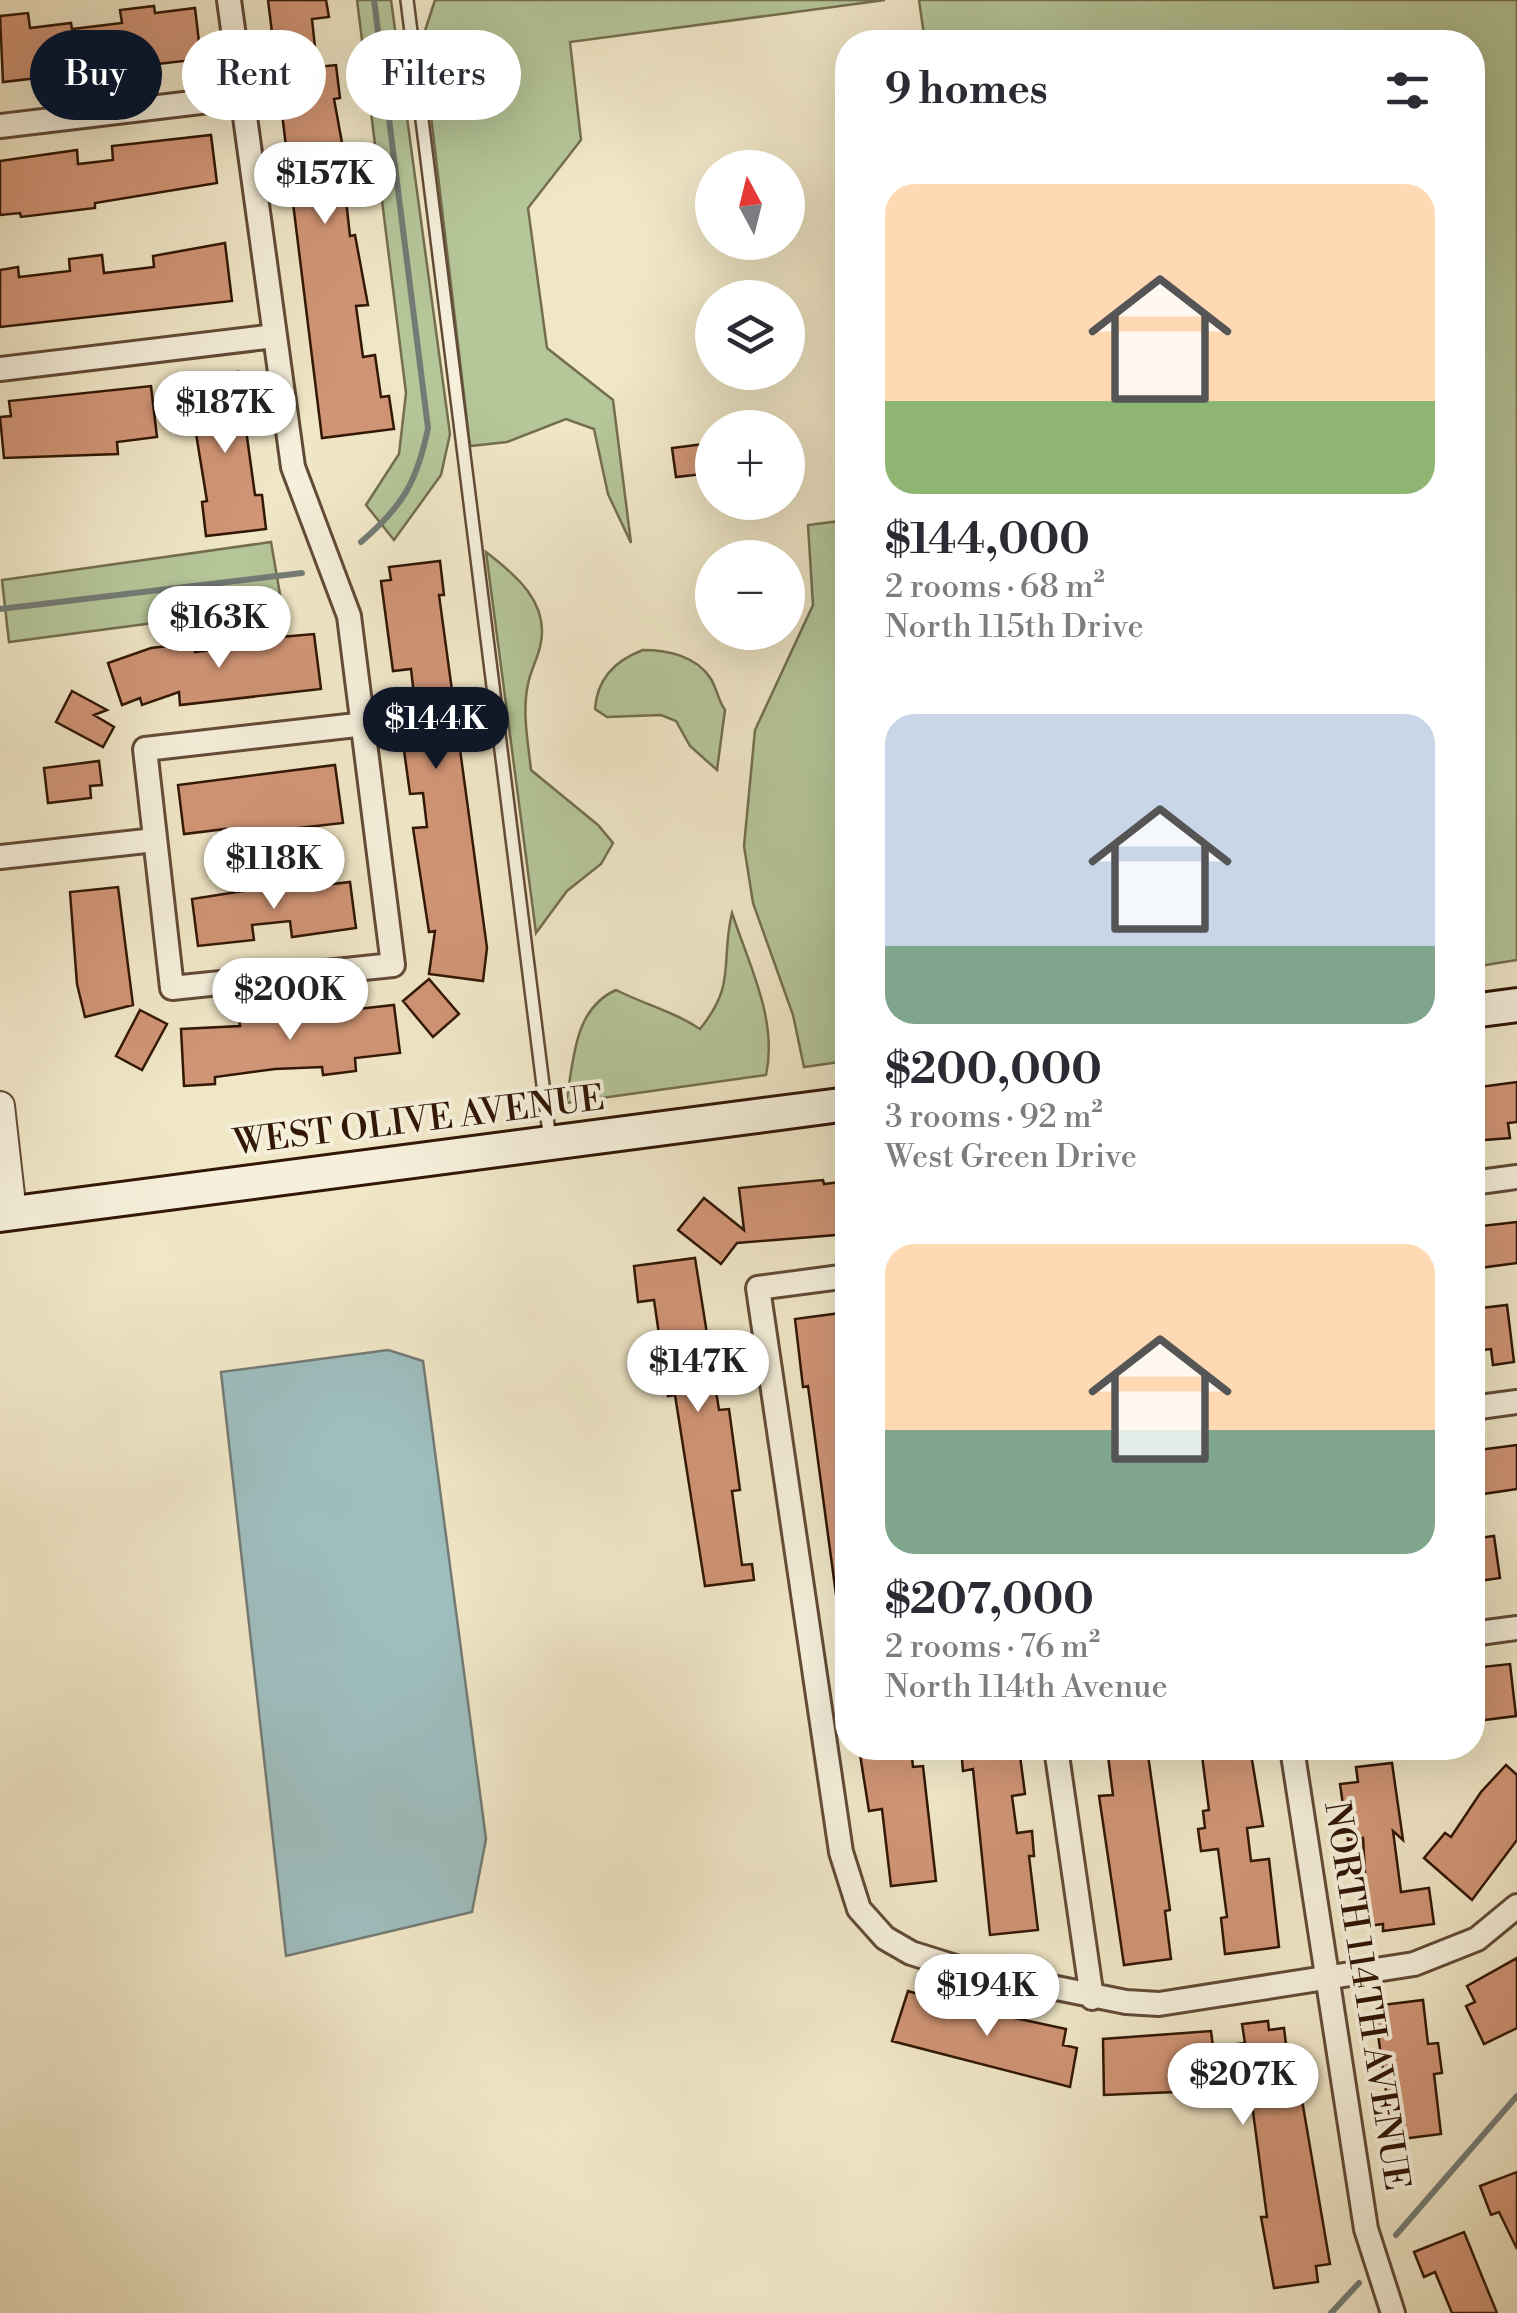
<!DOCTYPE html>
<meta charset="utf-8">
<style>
body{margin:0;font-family:"Libre Bodoni",serif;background:#f2f2f3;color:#2b2b33;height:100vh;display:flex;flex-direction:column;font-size:38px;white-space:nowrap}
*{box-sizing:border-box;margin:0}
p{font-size:32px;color:#7c7c81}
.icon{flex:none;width:55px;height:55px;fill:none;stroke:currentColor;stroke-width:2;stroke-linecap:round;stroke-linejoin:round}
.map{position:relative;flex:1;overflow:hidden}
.drawer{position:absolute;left:835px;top:30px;width:650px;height:1730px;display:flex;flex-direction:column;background:#fff;border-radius:40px;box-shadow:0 10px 40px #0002}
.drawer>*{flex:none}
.hud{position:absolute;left:30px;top:30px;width:655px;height:90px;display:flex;gap:20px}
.needle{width:65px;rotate:353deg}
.fabs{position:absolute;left:695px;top:150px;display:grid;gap:20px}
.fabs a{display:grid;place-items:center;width:110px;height:110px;border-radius:50%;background:#fff;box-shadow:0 10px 40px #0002;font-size:50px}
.price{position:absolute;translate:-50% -85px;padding:0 22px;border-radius:35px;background:#fff;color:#222;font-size:32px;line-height:65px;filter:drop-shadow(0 2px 5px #0008)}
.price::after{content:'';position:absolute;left:50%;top:60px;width:30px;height:22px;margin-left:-15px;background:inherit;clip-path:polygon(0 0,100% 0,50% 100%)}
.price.active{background:#111827;color:#fff}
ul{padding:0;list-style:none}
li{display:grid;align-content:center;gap:20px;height:530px;padding:0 50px}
li span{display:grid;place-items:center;height:310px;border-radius:30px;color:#555}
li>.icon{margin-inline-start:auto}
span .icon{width:180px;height:180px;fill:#fffc;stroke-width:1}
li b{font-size:42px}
h2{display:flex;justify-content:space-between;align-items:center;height:120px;padding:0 50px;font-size:42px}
.chip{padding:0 35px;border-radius:45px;background:#fff;box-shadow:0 10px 40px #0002;font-size:35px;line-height:90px}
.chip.active{background:#111827;color:#fff}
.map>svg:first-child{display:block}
.green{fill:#b5c699;stroke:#746e4f;stroke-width:2.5}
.water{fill:#9ebebf;stroke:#737b75;stroke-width:2.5}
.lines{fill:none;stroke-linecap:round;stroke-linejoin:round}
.stream{stroke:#737b75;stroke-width:6}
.building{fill:#d09576;stroke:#321705;stroke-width:2.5}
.service-casing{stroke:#624b36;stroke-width:16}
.minor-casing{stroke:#624b36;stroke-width:28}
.tertiary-casing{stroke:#624b36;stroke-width:32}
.secondary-casing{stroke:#321705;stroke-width:38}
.service{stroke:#f5efdb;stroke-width:11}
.minor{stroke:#f5efdb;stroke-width:22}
.tertiary{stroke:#f5efdb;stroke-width:28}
.secondary{stroke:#f5efdb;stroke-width:32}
.labels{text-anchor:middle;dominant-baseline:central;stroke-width:8;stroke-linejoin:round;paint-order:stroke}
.street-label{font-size:35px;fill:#321705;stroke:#f5efdb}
</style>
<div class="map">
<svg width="1517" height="2313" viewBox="0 0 1517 2313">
<rect width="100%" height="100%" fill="#f0e7c7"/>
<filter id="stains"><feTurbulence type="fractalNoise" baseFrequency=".002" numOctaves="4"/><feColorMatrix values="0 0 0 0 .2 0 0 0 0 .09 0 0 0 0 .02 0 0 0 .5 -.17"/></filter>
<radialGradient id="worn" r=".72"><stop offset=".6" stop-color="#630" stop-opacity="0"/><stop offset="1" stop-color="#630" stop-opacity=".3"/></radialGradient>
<!-- green -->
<path class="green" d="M357 0H391L450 434 441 475 394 540 366 505 399 454 406 393Z
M435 0H885L570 42 581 140 528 208 547 348 613 400 631 543 608 494 594 429 566 419 507 442 470 446 422 40Z
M919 0H1517V960L1473 967 1472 42H925Z
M847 520V1061L804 1067 793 1015 753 903 744 846 755 730 813 605 808 525Z
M271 542 282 606 9 642 2 580Z
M486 552C516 575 551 604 540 647 537 660 530 672 528 684 522 712 528 742 531 770L598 825 613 843 601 864 567 891 536 933Z
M643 650C667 650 697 656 711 679 717 689 718 700 725 710L717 770 690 746 676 721 661 715 607 717 595 709C597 679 616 660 643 650Z
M732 913C749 965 778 1020 766 1075L566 1103C574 1061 573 1009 616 990 646 1005 673 1011 700 1029 737 983 720 964 732 913Z"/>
<!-- water -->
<path class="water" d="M388 1350 423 1361 486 1839 472 1912 286 1956 221 1372Z"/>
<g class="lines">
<!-- stream -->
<path class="stream" d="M361 542C403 506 417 482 428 428L374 0
M0 609 302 573
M1396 2235 1517 2096
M1331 2313 1359 2283"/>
</g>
<!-- building -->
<path class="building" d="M268 0H326L329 17 312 19 317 67 336 65 340 98 334 99 349 181 344 182 350 236 355 235 368 305 356 306 363 357 375 355 381 397 389 396 394 429 322 438Z
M154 6 155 13 195 8 201 59 3 82 0 16 28 13 30 28 71 23 72 29 122 23 120 10Z
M211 135 217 183 95 203V208L21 217 20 213 0 215V161L77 150 78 164 113 160 112 146Z
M225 243 232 301 0 327V270L18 267 19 277 70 271 69 259 102 255 104 273 154 267 153 256Z
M238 372 255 495H262L266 529 206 536 202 502 207 501 187 378Z
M151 386 157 437 117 442 118 454 4 458 0 417 11 416 9 401Z
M712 443V473L676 477 672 448Z
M440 561 444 595H439L487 948 483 981 429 974 435 931 429 932 413 828 427 827 423 793 410 794 398 706 415 704 411 669 393 671 381 581 391 580 389 567Z
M314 634 321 689 180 705 179 692 142 705 140 698 122 705 108 663 151 648 194 643 195 652 244 646V640Z
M72 691 107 710 94 715 114 727 103 747 56 722Z
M99 761 102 785 90 786 91 798 48 803 44 768Z
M335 765 343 823 227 836 226 829 184 834 178 785Z
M307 881V887L350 882 356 928 292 937 290 921 252 925 254 940 198 946 192 899Z
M118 887 133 1005 85 1017 77 984 70 892Z
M429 979 459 1014 433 1037 403 1001Z
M348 1005 349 1010 394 1005 400 1053 355 1058 356 1071 323 1075 322 1067 275 1069 215 1077V1084L184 1086 181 1029 240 1026 239 1018Z
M140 1010 167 1024 142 1070 116 1056Z
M1517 1082V1122L1508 1123 1510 1138 1472 1141V1088Z
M823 1180 824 1184 848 1181V1234L737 1243 721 1264 678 1230 704 1198 744 1230 739 1188Z
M1517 1222V1263L1472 1269V1227Z
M695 1258 719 1410 729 1409 740 1490 732 1491 742 1565 752 1564 754 1580 705 1586 675 1395 668 1396 654 1300 638 1302 634 1266Z
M1507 1305 1514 1362 1493 1365 1491 1349 1472 1351V1309Z
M848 1312V1601L837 1602 808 1386 803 1387 795 1319Z
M1517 1445V1489L1483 1494 1478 1450Z
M1494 1536 1500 1578 1472 1582V1539Z
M1510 1664 1516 1716 1476 1721 1472 1668Z
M859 1748H911L913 1767 923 1766 936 1881 891 1886 882 1809 869 1811Z
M961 1748H1019L1025 1794 1012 1796 1017 1833 1032 1831 1034 1856H1029L1038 1930 990 1935 973 1769 963 1771Z
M1107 1748H1147L1170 1910 1165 1911 1171 1959 1124 1965 1099 1796 1113 1795Z
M1201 1748H1250L1263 1826 1247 1828 1251 1861 1269 1859 1279 1947 1225 1954 1221 1918 1227 1917 1218 1849 1201 1851 1198 1829 1205 1828 1203 1811 1209 1810Z
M1392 1763 1403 1840 1393 1831 1401 1892 1429 1888 1434 1924 1383 1931V1924L1368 1926 1363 1838 1348 1840 1340 1784 1358 1782 1356 1767Z
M1506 1765 1517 1775V1840L1472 1900 1424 1858 1445 1833 1451 1837 1481 1792Z
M1517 1958V2028L1484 2044 1466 2006 1475 2002 1467 1986Z
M908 1991 996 2018V2014L1066 2029 1063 2045 1077 2048 1070 2087 892 2041Z
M1423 2000 1428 2044 1438 2043 1442 2073 1434 2074 1441 2134 1393 2140 1374 2006Z
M1268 2021 1269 2030 1284 2028 1293 2101 1302 2100 1330 2264 1316 2266 1318 2282 1274 2288 1261 2217H1267L1248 2074 1174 2084 1175 2092 1104 2095 1103 2039 1211 2031 1213 2047 1245 2043 1242 2024Z
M1517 2172V2249L1499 2212 1491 2215 1480 2186Z
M1464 2232 1479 2269 1497 2313H1452L1435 2272 1424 2277 1414 2252Z"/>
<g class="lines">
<defs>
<path id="service" d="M407 0 550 1141"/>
<path id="minor" d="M229 0 293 467 349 616 393 965 172 988 145 749 365 724
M0 126 242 97
M0 369 275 336
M0 857 155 840
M1472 1183 1517 1177
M848 1276 758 1288 841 1852 859 1909 885 1938 911 1953 962 1969 1126 2002 1159 2004 1414 1964 1477 1939 1517 1906
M1472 1408 1517 1402
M1472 1634 1517 1628
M1056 1748 1092 1998
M1292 1748 1366 2229 1393 2313"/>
<path id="tertiary" d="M0 1106 12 1213"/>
<path id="secondary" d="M1472 1011 1517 1005
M0 1215 848 1104"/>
</defs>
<!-- service casing -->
<use href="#service" class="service-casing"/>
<!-- minor casing -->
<use href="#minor" class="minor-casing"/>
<!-- tertiary casing -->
<use href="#tertiary" class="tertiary-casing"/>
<!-- secondary casing -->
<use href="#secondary" class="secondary-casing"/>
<!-- service -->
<use href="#service" class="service"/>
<!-- minor -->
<use href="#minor" class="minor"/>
<!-- tertiary -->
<use href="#tertiary" class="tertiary"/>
<!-- secondary -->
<use href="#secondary" class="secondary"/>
</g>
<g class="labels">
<!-- street labels -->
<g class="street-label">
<text transform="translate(419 1121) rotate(-7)">WEST OLIVE AVENUE</text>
<text transform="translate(1366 1996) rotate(81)">NORTH 114TH AVENUE</text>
</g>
</g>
<rect width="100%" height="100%" filter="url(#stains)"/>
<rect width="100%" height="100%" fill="url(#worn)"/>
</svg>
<div class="fabs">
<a><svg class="needle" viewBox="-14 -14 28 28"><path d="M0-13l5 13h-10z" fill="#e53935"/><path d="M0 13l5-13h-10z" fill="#7c7c81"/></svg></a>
<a><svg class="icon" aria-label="layers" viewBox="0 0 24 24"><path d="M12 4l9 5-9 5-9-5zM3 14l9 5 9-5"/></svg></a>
<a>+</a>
<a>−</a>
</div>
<b class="price" style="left:325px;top:227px">$157K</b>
<b class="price" style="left:225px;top:456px">$187K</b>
<b class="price" style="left:219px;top:671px">$163K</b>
<b class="price active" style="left:436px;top:772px">$144K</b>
<b class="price" style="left:274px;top:912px">$118K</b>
<b class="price" style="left:290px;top:1043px">$200K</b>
<b class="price" style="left:698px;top:1415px">$147K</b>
<b class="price" style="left:987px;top:2039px">$194K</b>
<b class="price" style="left:1243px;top:2128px">$207K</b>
<div class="hud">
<a class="chip active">Buy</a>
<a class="chip">Rent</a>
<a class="chip">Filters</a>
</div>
<section class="drawer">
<h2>9 homes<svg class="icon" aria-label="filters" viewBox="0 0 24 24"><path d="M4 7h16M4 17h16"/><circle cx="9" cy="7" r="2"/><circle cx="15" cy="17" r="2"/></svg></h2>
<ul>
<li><span style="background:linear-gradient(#ffd9b3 70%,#8fb573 0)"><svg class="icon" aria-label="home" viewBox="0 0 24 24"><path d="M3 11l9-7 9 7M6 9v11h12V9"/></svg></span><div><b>$144,000</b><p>2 rooms · 68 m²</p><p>North 115th Drive</p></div></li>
<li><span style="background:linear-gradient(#c9d6e8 75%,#7fa58c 0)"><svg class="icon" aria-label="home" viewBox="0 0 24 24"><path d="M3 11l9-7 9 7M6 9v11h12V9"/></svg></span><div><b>$200,000</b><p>3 rooms · 92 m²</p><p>West Green Drive</p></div></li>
<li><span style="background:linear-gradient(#ffd9b3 60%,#7fa58c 0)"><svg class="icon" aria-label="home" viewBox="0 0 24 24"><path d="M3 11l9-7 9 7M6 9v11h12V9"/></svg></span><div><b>$207,000</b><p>2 rooms · 76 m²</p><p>North 114th Avenue</p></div></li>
</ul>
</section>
</div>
